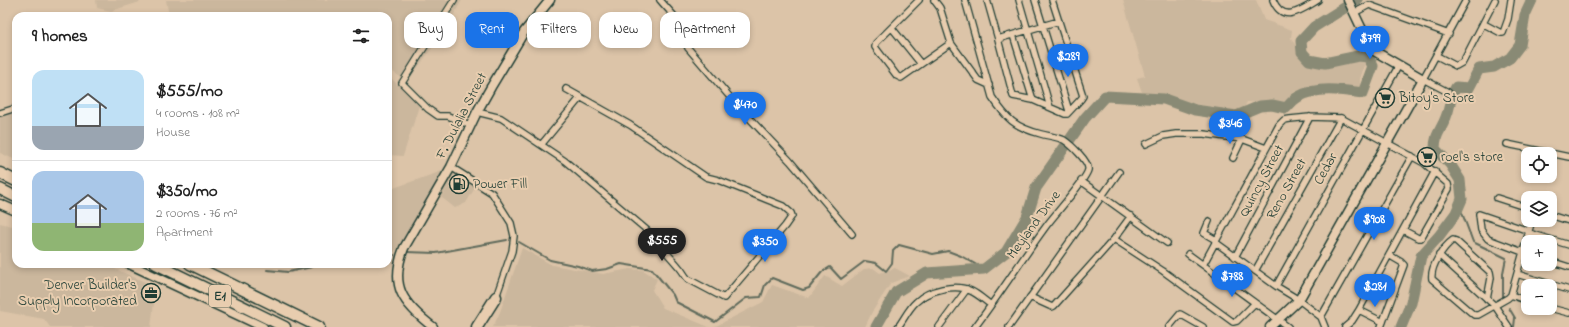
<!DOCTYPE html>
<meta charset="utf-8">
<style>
body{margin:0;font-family:"Indie Flower",sans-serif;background:#f2f2f2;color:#222;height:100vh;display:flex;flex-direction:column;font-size:15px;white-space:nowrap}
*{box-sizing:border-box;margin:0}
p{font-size:13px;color:#767676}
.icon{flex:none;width:22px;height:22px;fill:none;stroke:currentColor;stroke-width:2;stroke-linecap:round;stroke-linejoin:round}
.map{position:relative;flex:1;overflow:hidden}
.drawer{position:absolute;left:12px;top:12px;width:380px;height:256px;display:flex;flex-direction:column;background:#fff;border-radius:12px;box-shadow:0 2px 6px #0003}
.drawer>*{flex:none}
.hud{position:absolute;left:404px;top:12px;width:380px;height:36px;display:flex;gap:8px}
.buttons{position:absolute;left:1521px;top:147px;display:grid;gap:8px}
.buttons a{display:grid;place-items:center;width:36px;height:36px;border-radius:8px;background:#fff;box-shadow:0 2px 6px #0003;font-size:20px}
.price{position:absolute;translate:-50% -34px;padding:0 9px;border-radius:14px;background:#1a73e8;color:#fff;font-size:13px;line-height:26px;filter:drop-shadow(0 1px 2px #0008)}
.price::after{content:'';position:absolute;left:50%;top:24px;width:12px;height:9px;margin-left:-6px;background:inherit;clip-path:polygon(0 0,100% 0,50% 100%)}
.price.on{background:#222;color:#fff}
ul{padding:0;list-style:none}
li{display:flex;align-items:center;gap:12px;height:100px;padding:0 20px}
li+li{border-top:1px solid #e0e0e0}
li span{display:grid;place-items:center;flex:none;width:112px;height:80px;border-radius:12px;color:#555}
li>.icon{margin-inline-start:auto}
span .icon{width:48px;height:48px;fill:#fffc;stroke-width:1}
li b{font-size:17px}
h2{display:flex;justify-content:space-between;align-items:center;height:48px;padding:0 20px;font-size:17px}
.pill{padding:0 14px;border-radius:12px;background:#fff;box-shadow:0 2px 6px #0003;font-size:14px;line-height:36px}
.pill.on{background:#1a73e8;color:#fff}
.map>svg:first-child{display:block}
.built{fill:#cbb79d}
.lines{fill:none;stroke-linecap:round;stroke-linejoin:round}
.stream{stroke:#5f6b5b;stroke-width:2}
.river{stroke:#898a75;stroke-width:11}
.street-casing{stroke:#1f3d34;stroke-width:8}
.secondary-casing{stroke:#1f3d34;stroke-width:11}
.highway-casing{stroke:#1f3d34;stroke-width:13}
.street{stroke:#e8cdaf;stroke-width:5.5}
.secondary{stroke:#e8cdaf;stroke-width:8}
.highway{stroke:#e8cdaf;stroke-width:10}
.labels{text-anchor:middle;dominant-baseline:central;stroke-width:4;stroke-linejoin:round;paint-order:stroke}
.shield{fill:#e8cdaf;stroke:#5b6859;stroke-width:1}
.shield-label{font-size:13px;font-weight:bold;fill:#1f3d34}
.poi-label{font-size:14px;fill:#1f3d34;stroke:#e8cdaf;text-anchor:start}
.street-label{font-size:14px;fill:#1f3d34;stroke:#e8cdaf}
</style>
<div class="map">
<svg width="1569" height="327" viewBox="0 0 1569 327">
<rect width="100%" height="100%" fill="#dcc4a8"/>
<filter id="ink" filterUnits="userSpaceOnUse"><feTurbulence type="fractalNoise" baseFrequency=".025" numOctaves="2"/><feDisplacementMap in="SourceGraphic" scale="8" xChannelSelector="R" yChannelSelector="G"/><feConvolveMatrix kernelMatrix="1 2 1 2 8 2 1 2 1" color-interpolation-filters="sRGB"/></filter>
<g filter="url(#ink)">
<!-- built -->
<path class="built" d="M96 0H140V2L111 11 97 8Z
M166 0H462L444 32 407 82 388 68V16H169Z
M1123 0H1256L1264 20 1292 30 1291 38 1299 51 1311 64 1323 65 1337 64 1351 60 1363 59 1366 61 1360 79V90L1349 87H1312L1294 92 1286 102 1282 104 1247 102 1244 108 1228 111 1142 92 1137 78 1145 76Z
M388 75 419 106 403 156 388 155Z
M16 105V160L0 153V110Z
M445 170 401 244 394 252 388 253V190Z
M454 173 476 186 466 203 455 208 441 197Z
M0 223 16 227V264H104L156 287 151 327H50L44 319 0 311Z
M522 248 552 265 603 274 630 269 643 270 657 279 652 290 663 308 709 327H493L500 312Z
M873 268 880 273 895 268 910 276 891 283 872 312 865 327H714L763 302 772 285 809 298 825 276 842 286 864 269Z"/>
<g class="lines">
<!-- stream -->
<path class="stream" d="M1459 205 1473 242 1506 258 1503 273V298
M519 242 550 260 578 266 592 271 607 269 621 264 652 269 673 295 676 302 715 322 746 298 761 297 765 285 772 278 803 290 809 288 822 272 830 267 841 279 865 261 876 263 886 271 892 263 893 251 899 245 933 254 948 251 961 256 984 269
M406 252 436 253 507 240
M388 256 394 255
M267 270 288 272 312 267 315 264
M1509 308 1515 318 1514 327"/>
<!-- river -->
<path class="river" d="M876 327 896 292 927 273 984 269 1006 252 1027 217 1036 188 1085 118 1105 96 1164 99 1195 110 1236 116 1260 106 1272 105 1286 108C1289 105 1293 100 1298 97 1317 86 1342 90 1363 93L1373 66 1368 57 1358 56 1325 63 1309 60 1302 52 1301 41 1314 27 1357 0
M1401 327 1411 303 1421 256 1439 236 1456 213 1462 199 1460 180 1450 164 1435 149C1435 133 1441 131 1446 117 1451 106 1449 99 1456 87L1469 88 1479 69 1494 67 1510 58 1520 45 1525 15 1532 0"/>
<defs>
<path id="street" d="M454 0 402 83 428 109 438 116H448L470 125
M660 0 675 17 688 48 735 103 790 161 852 234
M919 0 876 43 875 47 897 76 901 78 951 43
M934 0 940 8 951 43 978 80 989 85
M965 0 992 97C1007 119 1014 127 1041 134 1048 136 1058 137 1064 140 1070 144 1090 162 1088 170 1086 180 1055 214 1047 225 1022 259 1000 294 975 327
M987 0 998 39 1059 21
M1019 0 1050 107
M1035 0 1069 111
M1273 0C1283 25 1303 9 1318 0
M1354 13 1369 5 1449 34
M1484 24 1501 33H1503L1508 19 1511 0
M892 28 921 64
M1013 35 1033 100
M998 39 1013 96 1033 100 1065 114H1067L1081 99 1083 96 1052 0
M1437 56 1456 66 1463 62 1495 0
M1448 92 1423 79 1466 0
M477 112 501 118 565 161 655 237C662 249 670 256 679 267 683 271 684 275 688 279L724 298 785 226 792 216 791 213 783 206 718 180 706 177 630 125 566 89
M0 113 16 108
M1146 144 1163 136 1176 134H1204L1242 139 1266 148
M1507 144 1569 157
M541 145 580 98
M1233 158 1242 139
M451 167 492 193 511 223 514 236 512 251 496 297
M1081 181 1167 243
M1497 198 1528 208
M1550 215 1569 221
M1209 221 1204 233 1216 240
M1529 233 1569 245
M1114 239 1163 271 1233 322 1237 321 1255 303
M1215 242 1276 286 1299 300 1321 317 1325 327
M1188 254 1288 327
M1528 254 1488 239 1481 230 1479 214 1529 231
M1439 255 1495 306 1509 327
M1235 257 1310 117
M1550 261 1569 267
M1203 265 1279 125 1284 120 1290 119 1310 117 1341 118 1424 163 1448 184 1449 189 1421 238H1418L1403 230
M1255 271 1341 118
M1517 274 1569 290
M1276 286 1399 65
M1511 295 1528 301
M1030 297 1052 307 1054 306 1114 239 1131 216
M1487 299 1491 278 1490 272 1456 241 1453 240C1443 247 1430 267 1432 279L1474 315H1478L1508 298 1511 295 1532 220
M1550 308 1569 313
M1359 310 1383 322
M1321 317 1412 156
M898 327C904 319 909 308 916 302 928 290 956 283 971 291 978 294 985 301 991 305
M939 327 967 289
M1009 327 1119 172
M1169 327 1180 314 1203 327
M1345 327 1352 321 1359 310 1435 171
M1381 327 1404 265 1401 262 1389 255"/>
<path id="secondary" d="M0 204 16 211
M129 264 263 327
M433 327C403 304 389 286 404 248L451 167 477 112 491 87 524 32 550 0
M1270 327 1299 300 1423 79 1376 52 1369 44 1348 0"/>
<path id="highway" d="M0 173 16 181
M0 189 16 197
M156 264 285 327
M190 264 319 327
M477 327 496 297"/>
</defs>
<!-- street casing -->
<use href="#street" class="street-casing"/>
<!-- secondary casing -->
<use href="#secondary" class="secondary-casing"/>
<!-- highway casing -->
<use href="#highway" class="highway-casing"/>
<!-- street -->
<use href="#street" class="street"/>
<!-- secondary -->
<use href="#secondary" class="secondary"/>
<!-- highway -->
<use href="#highway" class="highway"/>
</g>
</g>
<!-- icons -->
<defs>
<symbol id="supermarket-ring" viewBox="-11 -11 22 22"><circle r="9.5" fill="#e8cdaf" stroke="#1f3d34" stroke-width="1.5"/><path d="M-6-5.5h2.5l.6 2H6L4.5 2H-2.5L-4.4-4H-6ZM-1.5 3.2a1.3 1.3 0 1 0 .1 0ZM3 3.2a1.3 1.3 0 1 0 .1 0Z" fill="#1f3d34"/></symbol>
<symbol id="fuel-ring" viewBox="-11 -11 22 22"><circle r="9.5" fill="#e8cdaf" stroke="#1f3d34" stroke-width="1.5"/><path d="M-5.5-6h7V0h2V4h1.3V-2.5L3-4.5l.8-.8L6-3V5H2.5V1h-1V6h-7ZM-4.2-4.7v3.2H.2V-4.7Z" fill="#1f3d34"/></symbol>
<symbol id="office-ring" viewBox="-11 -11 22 22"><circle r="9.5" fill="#e8cdaf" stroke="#1f3d34" stroke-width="1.5"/><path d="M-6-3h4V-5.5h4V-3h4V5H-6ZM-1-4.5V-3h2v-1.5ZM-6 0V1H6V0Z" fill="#1f3d34"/></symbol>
</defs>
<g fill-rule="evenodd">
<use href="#supermarket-ring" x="1374" y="87" width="22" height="22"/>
<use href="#supermarket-ring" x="1416" y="146" width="22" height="22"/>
<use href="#fuel-ring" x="448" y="173" width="22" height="22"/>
<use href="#office-ring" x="140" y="282" width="22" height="22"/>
</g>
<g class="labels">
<!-- shield labels -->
<rect class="shield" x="209" y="285" width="22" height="22" rx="3"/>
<g class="shield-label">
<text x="220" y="296">E1</text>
</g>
<!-- poi labels -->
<g class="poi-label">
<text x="1399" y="98">Bitoy's Store</text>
<text x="1441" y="157">roel's store</text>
<text x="473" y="184">Power Fill</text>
<text x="137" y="285" text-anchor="end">Denver Builder's<tspan x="137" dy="16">Supply Incorporated</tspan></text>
</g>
<!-- street labels -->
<g class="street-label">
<text transform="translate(462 116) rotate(-63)">F. Dulalia Street</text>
<text transform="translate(1326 169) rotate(-61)">Cedar</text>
<text transform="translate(1262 181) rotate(-62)">Quincy Street</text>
<text transform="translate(1287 189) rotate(-61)">Reno Street</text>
<text transform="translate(1034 225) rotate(-54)">Meyland Drive</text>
</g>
</g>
</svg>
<div class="buttons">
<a><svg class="icon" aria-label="locate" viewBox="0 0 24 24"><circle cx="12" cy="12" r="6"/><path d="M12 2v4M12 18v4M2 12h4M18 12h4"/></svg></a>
<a><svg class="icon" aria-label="layers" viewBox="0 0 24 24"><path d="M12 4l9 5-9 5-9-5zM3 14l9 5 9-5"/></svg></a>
<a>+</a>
<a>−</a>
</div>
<b class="price" style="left:1370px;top:60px">$799</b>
<b class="price" style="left:1068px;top:78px">$289</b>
<b class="price" style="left:745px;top:126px">$470</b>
<b class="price" style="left:1230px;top:145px">$346</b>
<b class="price" style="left:1374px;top:241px">$908</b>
<b class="price on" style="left:662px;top:262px">$555</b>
<b class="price" style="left:765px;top:263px">$350</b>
<b class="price" style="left:1232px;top:298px">$788</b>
<b class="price" style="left:1375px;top:308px">$281</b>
<div class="hud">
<a class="pill">Buy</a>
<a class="pill on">Rent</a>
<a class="pill">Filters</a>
<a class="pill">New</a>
<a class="pill">Apartment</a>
</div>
<section class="drawer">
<h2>9 homes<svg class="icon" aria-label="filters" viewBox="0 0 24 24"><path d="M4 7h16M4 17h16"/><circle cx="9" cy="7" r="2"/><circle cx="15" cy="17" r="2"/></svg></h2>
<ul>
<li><span style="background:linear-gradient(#bfe0f5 70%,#9aa5b1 0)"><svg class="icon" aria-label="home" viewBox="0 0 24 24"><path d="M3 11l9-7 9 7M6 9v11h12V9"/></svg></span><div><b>$555/mo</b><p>4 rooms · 108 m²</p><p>House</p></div></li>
<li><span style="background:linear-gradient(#a9c7e8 65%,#8fb573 0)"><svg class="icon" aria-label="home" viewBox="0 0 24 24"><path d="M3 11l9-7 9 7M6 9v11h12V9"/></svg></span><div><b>$350/mo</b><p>2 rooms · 76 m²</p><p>Apartment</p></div></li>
</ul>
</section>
</div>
